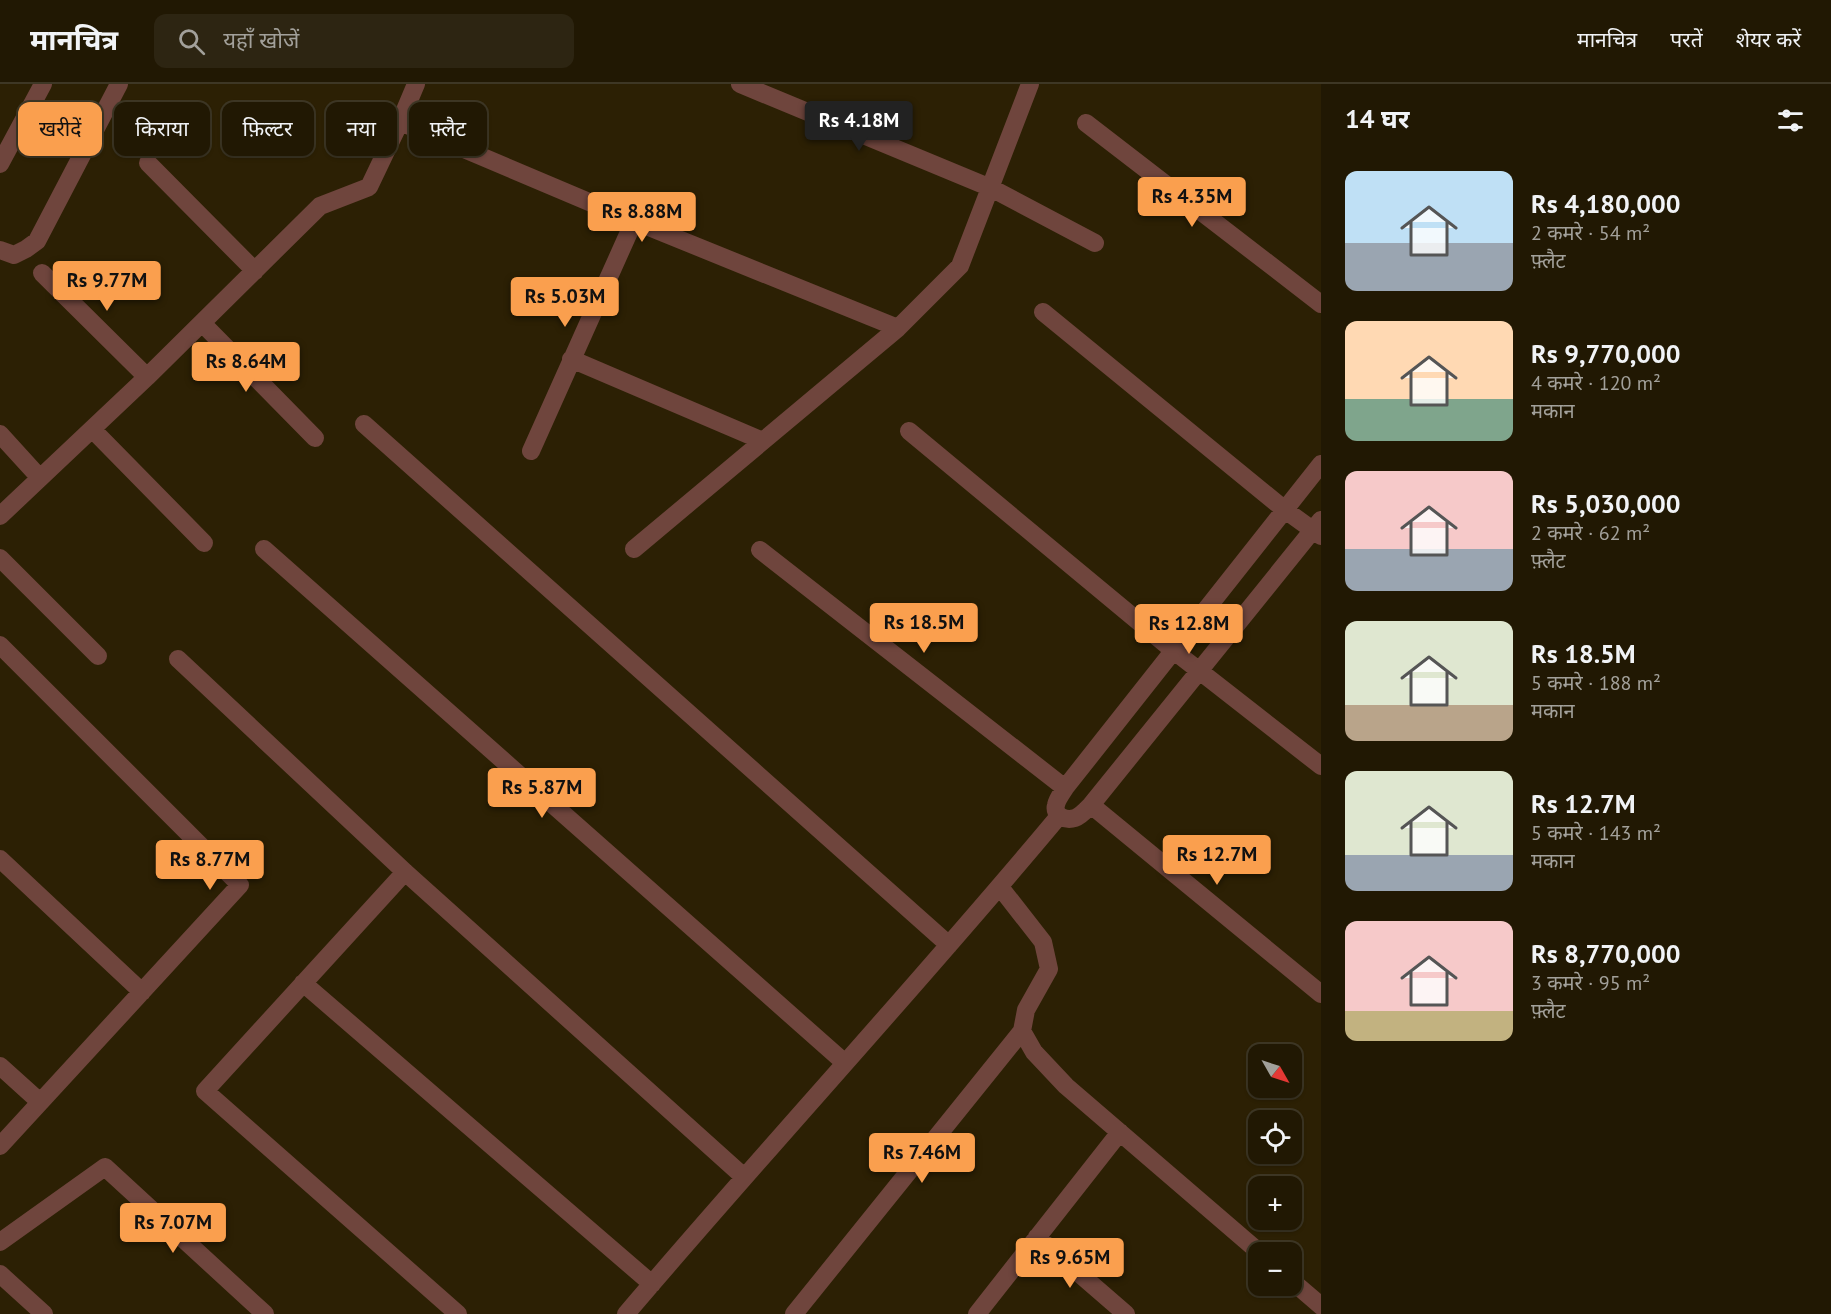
<!DOCTYPE html>
<html lang="hi">
<meta charset="utf-8">
<style>
body{margin:0;font-family:"PT Sans","Noto Sans Devanagari",sans-serif;background:#2d2512;color:#f1f3f6;height:100vh;display:flex;flex-direction:column;font-size:22px;white-space:nowrap}
*{box-sizing:border-box;margin:0}
p{font-size:20px;color:#a2a09a}
.icon{flex:none;width:33px;height:33px;fill:none;stroke:currentColor;stroke-width:2;stroke-linecap:round;stroke-linejoin:round}
.map{position:relative;flex:1;overflow:hidden}
.sheet{display:flex;flex-direction:column;background:#211803;width:510px}
.sheet>*{flex:none}
.hud{position:absolute;left:18px;top:18px;width:570px;height:54px;display:flex;gap:12px}
.needle{width:39px;rotate:129deg}
.buttons{position:absolute;left:1248px;top:960px;display:grid;gap:12px}
.buttons a{display:grid;place-items:center;width:54px;height:54px;border-radius:12px;background:#211803;box-shadow:0 2px 4px #0004,0 0 0 2px #3e3725;font-size:30px}
.price{position:absolute;translate:-50% -51px;padding:0 14px;border-radius:6px;background:#fa9f4e;color:#111;font-size:20px;line-height:39px;filter:drop-shadow(0 2px 3px #0008)}
.price::after{content:'';position:absolute;left:50%;top:36px;width:18px;height:14px;margin-left:-9px;background:inherit;clip-path:polygon(0 0,100% 0,50% 100%)}
.price.current{background:#222;color:#fff}
ul{padding:0;list-style:none}
li{display:flex;align-items:center;gap:18px;height:150px;padding:0 24px}
li span{display:grid;place-items:center;flex:none;width:168px;height:120px;border-radius:12px;color:#555}
li>.icon{margin-inline-start:auto}
span .icon{width:72px;height:72px;fill:#fffc;stroke-width:1}
li b{font-size:26px}
h2{display:flex;justify-content:space-between;align-items:center;height:72px;padding:0 24px;font-size:26px}
.pill{padding:0 21px;border-radius:12px;background:#211803;box-shadow:0 2px 4px #0004,0 0 0 2px #3e3725;font-size:21px;line-height:54px}
.pill.current{background:#fa9f4e;color:#111}
header{display:flex;align-items:center;gap:36px;box-sizing:border-box;height:84px;padding:0 30px;background:#211803;border-bottom:2px solid #3e3725}
header strong{font-size:28px}
nav{display:flex;gap:33px;margin-inline-start:auto;font-size:21px}
.search{width:420px;height:54px;background:#2d2512;display:flex;align-items:center;gap:15px;box-sizing:border-box;padding:0 21px;border-radius:12px;color:#a2a09a;font-size:22px}
main{display:flex;flex:1;min-height:0}
.map>svg:first-child{display:block}
.lines{fill:none;stroke-linecap:round;stroke-linejoin:round}
.street{stroke:#6f453d;stroke-width:18}
</style>
<header>
<strong>मानचित्र</strong>
<div class="search"><svg class="icon" aria-label="search" viewBox="0 0 24 24"><circle cx="10" cy="10" r="6"/><path d="M15 15l6 6"/></svg>यहाँ खोजें</div>
<nav><a>मानचित्र</a><a>परतें</a><a>शेयर करें</a></nav>
</header>
<main>
<div class="map">
<svg width="1321" height="1230" viewBox="0 0 1321 1230">
<rect width="100%" height="100%" fill="#2c2004"/>
<g class="lines">
<!-- street -->
<path class="street" d="M740 0 991 104 1095 159
M400 38 634 137 898 244
M1086 39 1321 220
M148 79 255 187
M0 80 43 0
M0 166 14 171 26 165 37 157 119 0
M42 189 147 293
M1043 228 1285 426 1321 452
M202 239 315 354
M571 275 763 357
M364 340 949 861
M92 345 204 459
M909 347 1174 567 1321 682
M0 350 40 394
M531 367 634 137
M1321 380 1065 704C1062 709 1057 715 1056 721 1053 732 1066 737 1075 734 1081 732 1086 726 1091 721L1321 436
M0 432 147 293 320 122 369 103 400 38 416 0
M264 465 845 979
M634 465 898 244 960 182 1030 0
M760 466 1065 704
M0 474 98 572
M0 561 240 801 0 1062
M178 575 405 788 744 1093
M1091 721 1321 910
M0 775 142 908
M405 788 205 1007 458 1230
M1000 803 1043 858 1049 885 1026 926 1022 947 1034 968 1066 1002 1259 1168
M303 899 652 1200
M0 982 40 1018
M1037 1153 1126 1230
M0 1158 105 1083 265 1230
M0 1190 44 1230
M1292 1197 1321 1222
M626 1230C769 1062 918 901 1059 732
M794 1230 1022 947
M977 1230 1120 1048"/>
</g>
</svg>
<div class="buttons">
<a><svg class="needle" viewBox="-14 -14 28 28"><path d="M0-13l5 13h-10z" fill="#e53935"/><path d="M0 13l5-13h-10z" fill="#a2a09a"/></svg></a>
<a><svg class="icon" aria-label="locate" viewBox="0 0 24 24"><circle cx="12" cy="12" r="6"/><path d="M12 2v4M12 18v4M2 12h4M18 12h4"/></svg></a>
<a>+</a>
<a>−</a>
</div>
<b class="price current" style="left:859px;top:68px">Rs 4.18M</b>
<b class="price" style="left:1192px;top:144px">Rs 4.35M</b>
<b class="price" style="left:642px;top:159px">Rs 8.88M</b>
<b class="price" style="left:107px;top:228px">Rs 9.77M</b>
<b class="price" style="left:565px;top:244px">Rs 5.03M</b>
<b class="price" style="left:246px;top:309px">Rs 8.64M</b>
<b class="price" style="left:924px;top:570px">Rs 18.5M</b>
<b class="price" style="left:1189px;top:571px">Rs 12.8M</b>
<b class="price" style="left:542px;top:735px">Rs 5.87M</b>
<b class="price" style="left:1217px;top:802px">Rs 12.7M</b>
<b class="price" style="left:210px;top:807px">Rs 8.77M</b>
<b class="price" style="left:922px;top:1100px">Rs 7.46M</b>
<b class="price" style="left:173px;top:1170px">Rs 7.07M</b>
<b class="price" style="left:1070px;top:1205px">Rs 9.65M</b>
<div class="hud">
<a class="pill current">खरीदें</a>
<a class="pill">किराया</a>
<a class="pill">फ़िल्टर</a>
<a class="pill">नया</a>
<a class="pill">फ़्लैट</a>
</div>
</div>
<section class="sheet">
<h2>14 घर<svg class="icon" aria-label="filters" viewBox="0 0 24 24"><path d="M4 7h16M4 17h16"/><circle cx="9" cy="7" r="2"/><circle cx="15" cy="17" r="2"/></svg></h2>
<ul>
<li><span style="background:linear-gradient(#bfe0f5 60%,#9aa5b1 0)"><svg class="icon" aria-label="home" viewBox="0 0 24 24"><path d="M3 11l9-7 9 7M6 9v11h12V9"/></svg></span><div><b>Rs 4,180,000</b><p>2 कमरे · 54 m²</p><p>फ़्लैट</p></div></li>
<li><span style="background:linear-gradient(#ffd9b3 65%,#7fa58c 0)"><svg class="icon" aria-label="home" viewBox="0 0 24 24"><path d="M3 11l9-7 9 7M6 9v11h12V9"/></svg></span><div><b>Rs 9,770,000</b><p>4 कमरे · 120 m²</p><p>मकान</p></div></li>
<li><span style="background:linear-gradient(#f6c9c9 65%,#9aa5b1 0)"><svg class="icon" aria-label="home" viewBox="0 0 24 24"><path d="M3 11l9-7 9 7M6 9v11h12V9"/></svg></span><div><b>Rs 5,030,000</b><p>2 कमरे · 62 m²</p><p>फ़्लैट</p></div></li>
<li><span style="background:linear-gradient(#dfe7d0 70%,#b9a48a 0)"><svg class="icon" aria-label="home" viewBox="0 0 24 24"><path d="M3 11l9-7 9 7M6 9v11h12V9"/></svg></span><div><b>Rs 18.5M</b><p>5 कमरे · 188 m²</p><p>मकान</p></div></li>
<li><span style="background:linear-gradient(#dfe7d0 70%,#9aa5b1 0)"><svg class="icon" aria-label="home" viewBox="0 0 24 24"><path d="M3 11l9-7 9 7M6 9v11h12V9"/></svg></span><div><b>Rs 12.7M</b><p>5 कमरे · 143 m²</p><p>मकान</p></div></li>
<li><span style="background:linear-gradient(#f6c9c9 75%,#c2b280 0)"><svg class="icon" aria-label="home" viewBox="0 0 24 24"><path d="M3 11l9-7 9 7M6 9v11h12V9"/></svg></span><div><b>Rs 8,770,000</b><p>3 कमरे · 95 m²</p><p>फ़्लैट</p></div></li>
</ul>
</section>
</main>
